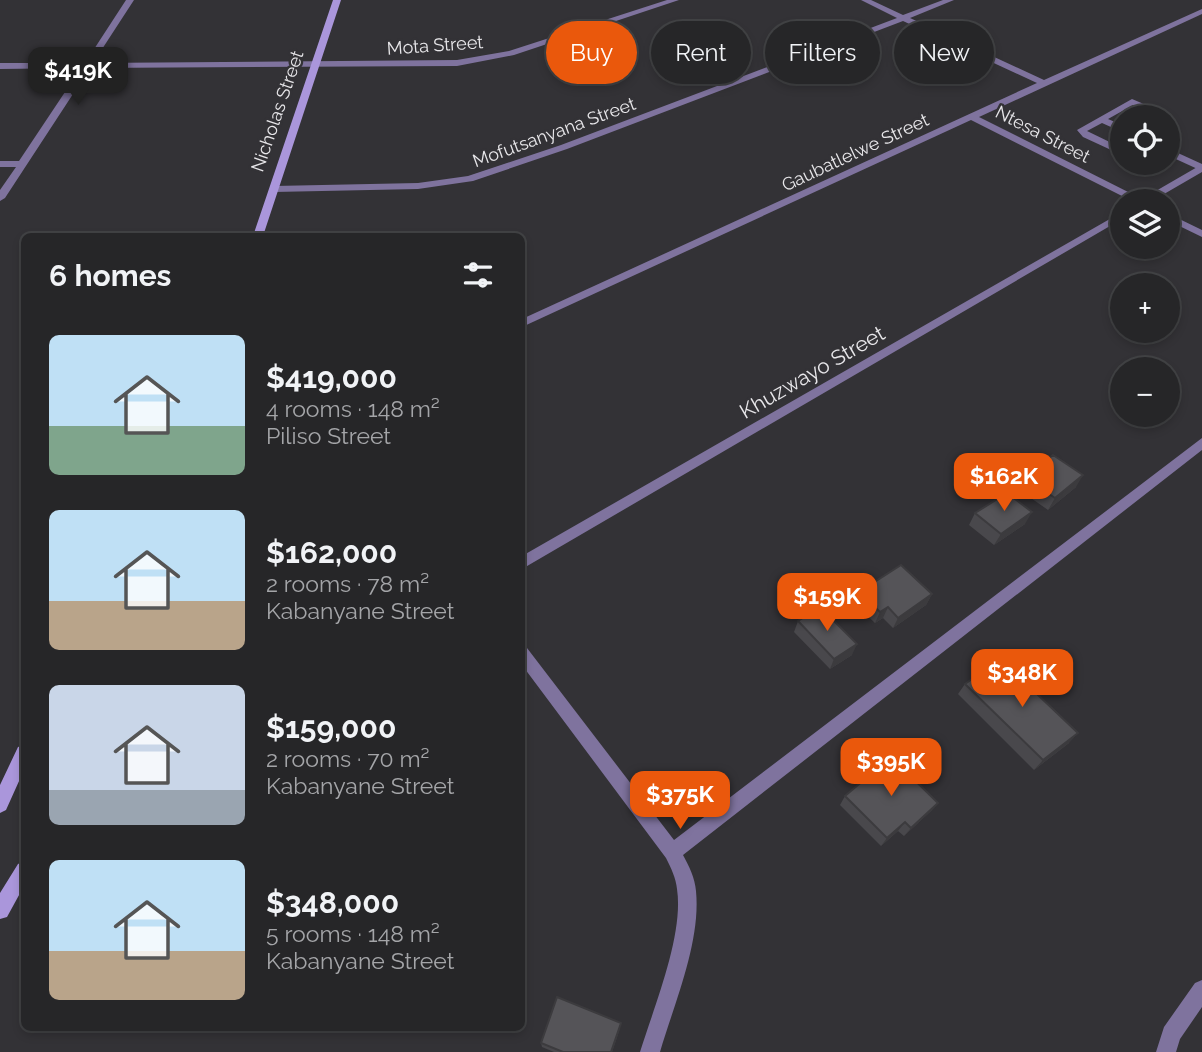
<!DOCTYPE html>
<meta charset="utf-8">
<style>
body{margin:0;font-family:Raleway,sans-serif;background:#323234;color:#f1f3f6;height:100vh;display:flex;flex-direction:column;font-size:26px;white-space:nowrap}
*{box-sizing:border-box;margin:0}
p{font-size:23px;color:#a4a5a8}
.icon{flex:none;width:38px;height:38px;fill:none;stroke:currentColor;stroke-width:2;stroke-linecap:round;stroke-linejoin:round}
.map{position:relative;flex:1;overflow:hidden}
.sheet{position:absolute;left:21px;top:233px;width:504px;height:798px;display:flex;flex-direction:column;background:#262628;border-radius:10px;box-shadow:0 4px 10px #0003,0 0 0 2px #424345}
.sheet>*{flex:none}
.top-card{position:absolute;left:546px;top:21px;width:550px;height:63px;display:flex;gap:14px}
.fabs{position:absolute;left:1110px;top:105px;display:grid;gap:14px}
.fabs a{display:grid;place-items:center;width:70px;height:70px;border-radius:50%;background:#262628;box-shadow:0 4px 10px #0003,0 0 0 2px #424345;font-size:35px}
.price{position:absolute;translate:-50% -60px;padding:0 16px;border-radius:14px;background:#ea580c;color:#fff;font-size:23px;line-height:46px;filter:drop-shadow(0 2px 4px #0008)}
.price::after{content:'';position:absolute;left:50%;top:42px;width:21px;height:16px;margin-left:-10px;background:inherit;clip-path:polygon(0 0,100% 0,50% 100%)}
.price.active{background:#222;color:#fff}
ul{padding:0;list-style:none}
li{display:flex;align-items:center;gap:21px;height:175px;padding:0 28px}
li span{display:grid;place-items:center;flex:none;width:196px;height:140px;border-radius:10px;color:#555}
li>.icon{margin-inline-start:auto}
span .icon{width:84px;height:84px;fill:#fffc;stroke-width:1}
li b{font-size:30px}
h2{display:flex;justify-content:space-between;align-items:center;height:84px;padding:0 28px;font-size:30px}
.chip{padding:0 24px;border-radius:32px;background:#262628;box-shadow:0 4px 10px #0003,0 0 0 2px #424345;font-size:24px;line-height:63px}
.chip.active{background:#ea580c;color:#fff}
.map>svg:first-child{display:block}
.lines{fill:none;stroke-linecap:round;stroke-linejoin:round}
.lane{fill:#7f739e;fill-rule:evenodd}
.street{fill:#7f739e;fill-rule:evenodd}
.secondary{fill:#aa96db;fill-rule:evenodd}
.wall{fill:#49484c}
.shaded-wall{fill:#3c3b3e}
.building{fill:#555458;stroke:#3c3b3e;stroke-width:2}
.labels{text-anchor:middle;dominant-baseline:central;stroke-width:5;stroke-linejoin:round;paint-order:stroke}
.far-street-label{font-size:18px;fill:#e8e7ea;stroke:#333236}
.street-label{font-size:21px;fill:#e8e7ea;stroke:#333236}
</style>
<div class="map">
<svg width="1202" height="1052" viewBox="0 0 1202 1052">
<rect width="100%" height="100%" fill="#333236"/>
<g class="lines">
<!-- lane -->
<path class="lane" d="M1132 99 1172 116 1167 119 1133 105 1108 119 1122 125V132L1102 123 1087 131 1122 148V155L1083 137 1077 130Z
M1167 148 1202 164V171L1167 155Z"/>
<!-- street -->
<path class="street" d="M126 0H134L93 63 457 60 509 51 667 0H679L514 55 457 66 90 68 5 198 0 201V190L16 167H0V161H19L81 68 0 69V63H85Z
M861 0H871L903 15 943 0H954L910 18 1044 80 1202 9V14L979 117 1142 199 1199 166 1202 165V172L1152 201H1132L971 120 522 327V319L1037 83 903 21 567 149 473 181 418 189 274 192 269 189 274 186 418 183 468 176 561 145 897 18Z
M1122 212V219L522 569V556Z
M1167 213 1202 230V237L1167 220Z
M1202 438V450L683 855C689 866 695 878 696 891 701 942 674 1004 660 1052H640C654 1007 684 935 677 889 676 878 671 868 666 858L522 665V646L527 648 674 840Z
M1202 980V1007L1180 1039 1176 1052H1156L1164 1027 1195 983Z"/>
<!-- secondary -->
<path class="secondary" d="M333 0H341L263 236H253Z
M24 745V770L6 810 0 813V785L18 747Z
M24 861V886L7 917 0 919V893L18 864Z"/>
</g>
<!-- wall -->
<path class="wall" d="M1024 477 1076 487 1048 510 1018 489Z
M975 513 1025 524 994 545 969 525Z
M859 592 932 594 926 605 893 628 883 618 875 623 854 603Z
M798 621 852 655 830 669 794 632Z
M965 684 1069 743 1034 770 958 694Z
M845 796 938 803 931 811 904 836 898 831 881 846 840 805Z
M620 1028 612 1052H554L542 1047 541 1043Z"/>
<!-- shaded-wall -->
<path class="shaded-wall" d="M1083 475 1076 487 1048 510 1055 498Z
M1032 512 1025 524 994 545 1001 534Z
M932 594 926 605 893 628 898 618Z
M888 607 883 618 875 623 880 612Z
M857 644 852 655 830 669 834 659Z
M1078 733 1069 743 1034 770 1043 760Z
M938 803 931 811 904 836 911 828Z
M905 822 898 831 881 846 887 838Z"/>
<!-- building -->
<path class="building" d="M1053 455 1083 475 1055 498 1024 477Z
M1007 493 1032 512 1001 534 975 513Z
M901 565 932 594 898 618 888 607 880 612 859 592Z
M820 607 857 644 834 659 798 621Z
M1000 659 1078 733 1043 760 965 684Z
M891 757 938 803 911 828 905 822 887 838 845 796Z
M557 997 621 1023 611 1052H563L541 1043Z"/>
<g class="labels">
<!-- far-street labels -->
<g class="far-street-label">
<text transform="translate(435 45) rotate(-4)">Mota Street</text>
<text transform="translate(277 111) rotate(-71)">Nicholas Street</text>
<text transform="translate(554 132) rotate(-20)">Mofutsanyana Street</text>
<text transform="translate(1043 134) rotate(27)">Ntesa Street</text>
<text transform="translate(855 152) rotate(-25)">Gaubatlelwe Street</text>
</g>
<!-- street labels -->
<g class="street-label">
<text transform="translate(812 372) rotate(-30)">Khuzwayo Street</text>
</g>
</g>
</svg>
<div class="fabs">
<a><svg class="icon" aria-label="locate" viewBox="0 0 24 24"><circle cx="12" cy="12" r="6"/><path d="M12 2v4M12 18v4M2 12h4M18 12h4"/></svg></a>
<a><svg class="icon" aria-label="layers" viewBox="0 0 24 24"><path d="M12 4l9 5-9 5-9-5zM3 14l9 5 9-5"/></svg></a>
<a>+</a>
<a>−</a>
</div>
<b class="price active" style="left:78px;top:107px">$419K</b>
<b class="price" style="left:1004px;top:513px">$162K</b>
<b class="price" style="left:827px;top:633px">$159K</b>
<b class="price" style="left:1022px;top:709px">$348K</b>
<b class="price" style="left:891px;top:798px">$395K</b>
<b class="price" style="left:680px;top:831px">$375K</b>
<div class="top-card">
<a class="chip active">Buy</a>
<a class="chip">Rent</a>
<a class="chip">Filters</a>
<a class="chip">New</a>
</div>
<section class="sheet">
<h2>6 homes<svg class="icon" aria-label="filters" viewBox="0 0 24 24"><path d="M4 7h16M4 17h16"/><circle cx="9" cy="7" r="2"/><circle cx="15" cy="17" r="2"/></svg></h2>
<ul>
<li><span style="background:linear-gradient(#bfe0f5 65%,#7fa58c 0)"><svg class="icon" aria-label="home" viewBox="0 0 24 24"><path d="M3 11l9-7 9 7M6 9v11h12V9"/></svg></span><div><b>$419,000</b><p>4 rooms · 148 m²</p><p>Piliso Street</p></div></li>
<li><span style="background:linear-gradient(#bfe0f5 65%,#b9a48a 0)"><svg class="icon" aria-label="home" viewBox="0 0 24 24"><path d="M3 11l9-7 9 7M6 9v11h12V9"/></svg></span><div><b>$162,000</b><p>2 rooms · 78 m²</p><p>Kabanyane Street</p></div></li>
<li><span style="background:linear-gradient(#c9d6e8 75%,#9aa5b1 0)"><svg class="icon" aria-label="home" viewBox="0 0 24 24"><path d="M3 11l9-7 9 7M6 9v11h12V9"/></svg></span><div><b>$159,000</b><p>2 rooms · 70 m²</p><p>Kabanyane Street</p></div></li>
<li><span style="background:linear-gradient(#bfe0f5 65%,#b9a48a 0)"><svg class="icon" aria-label="home" viewBox="0 0 24 24"><path d="M3 11l9-7 9 7M6 9v11h12V9"/></svg></span><div><b>$348,000</b><p>5 rooms · 148 m²</p><p>Kabanyane Street</p></div></li>
</ul>
</section>
</div>
